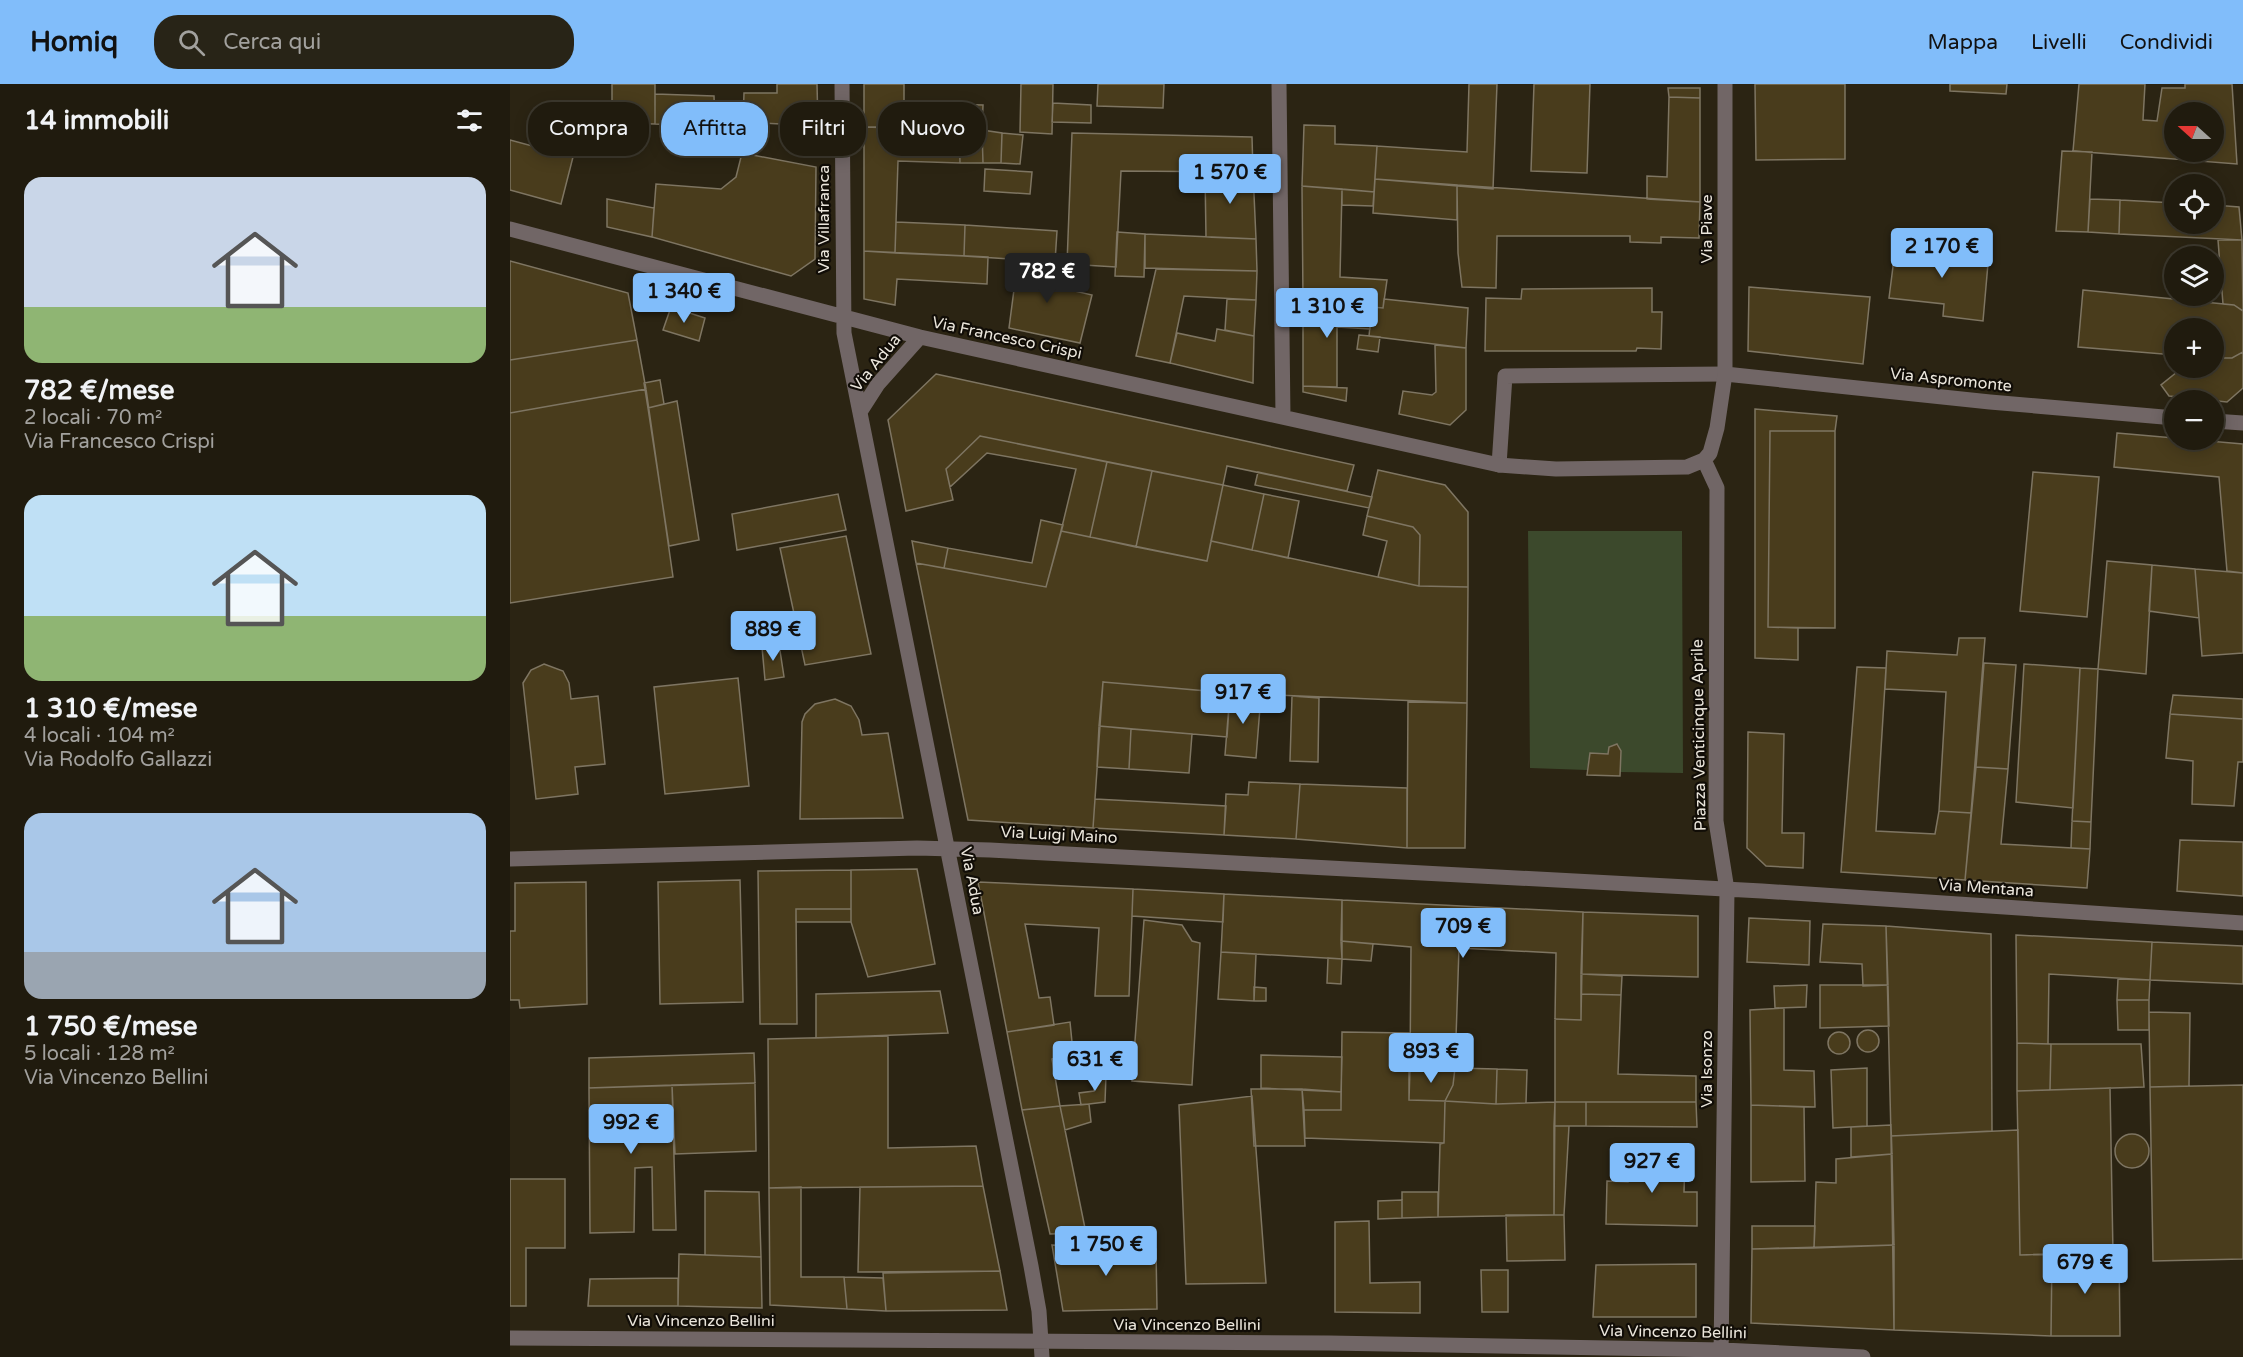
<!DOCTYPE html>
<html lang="it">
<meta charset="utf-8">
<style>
body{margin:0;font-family:"Varela Round",sans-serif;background:#282417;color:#f1f3f6;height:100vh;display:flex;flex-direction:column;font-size:22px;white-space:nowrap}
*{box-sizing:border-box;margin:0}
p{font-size:20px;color:#a2a19e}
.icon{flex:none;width:33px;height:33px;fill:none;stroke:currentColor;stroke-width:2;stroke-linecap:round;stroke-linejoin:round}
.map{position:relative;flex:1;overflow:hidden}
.sheet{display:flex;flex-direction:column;background:#201b0e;width:510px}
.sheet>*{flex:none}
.guide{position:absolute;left:18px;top:18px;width:570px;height:54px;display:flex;gap:12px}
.needle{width:39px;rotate:291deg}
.tools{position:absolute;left:1654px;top:18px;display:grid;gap:12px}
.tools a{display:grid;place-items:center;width:60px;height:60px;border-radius:50%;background:#201b0e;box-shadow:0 3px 15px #0003,0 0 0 2px #3d392e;font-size:30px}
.price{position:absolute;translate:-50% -51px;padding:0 14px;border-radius:6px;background:#81bdfa;color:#111;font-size:20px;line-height:39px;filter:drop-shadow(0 2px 3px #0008)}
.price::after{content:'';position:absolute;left:50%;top:36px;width:18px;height:14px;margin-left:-9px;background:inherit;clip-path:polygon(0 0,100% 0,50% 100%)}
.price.selected{background:#222;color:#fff}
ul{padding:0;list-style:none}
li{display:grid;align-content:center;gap:12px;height:318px;padding:0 24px}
li span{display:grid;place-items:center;height:186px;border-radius:18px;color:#555}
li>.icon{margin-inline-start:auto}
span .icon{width:108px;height:108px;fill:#fffc;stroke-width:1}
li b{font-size:26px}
h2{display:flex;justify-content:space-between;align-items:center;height:72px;padding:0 24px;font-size:26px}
.tag{padding:0 21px;border-radius:24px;background:#201b0e;box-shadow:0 3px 15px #0003,0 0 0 2px #3d392e;font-size:21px;line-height:54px}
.tag.selected{background:#81bdfa;color:#111}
header{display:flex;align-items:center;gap:36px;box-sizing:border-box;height:84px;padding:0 30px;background:#81bdfa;color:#111}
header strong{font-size:28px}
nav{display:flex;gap:33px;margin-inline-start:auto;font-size:21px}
.search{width:420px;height:54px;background:#282417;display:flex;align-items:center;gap:15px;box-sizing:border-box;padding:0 21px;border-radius:24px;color:#a2a19e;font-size:22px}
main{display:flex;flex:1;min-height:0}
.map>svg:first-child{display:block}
.green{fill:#3c492c}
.building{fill:#493c1c;stroke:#7e7562;stroke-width:1.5;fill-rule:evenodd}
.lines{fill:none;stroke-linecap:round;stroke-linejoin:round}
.service{stroke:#716666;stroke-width:15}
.minor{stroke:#716666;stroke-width:15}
.labels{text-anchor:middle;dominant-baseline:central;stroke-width:4.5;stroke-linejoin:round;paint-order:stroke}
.street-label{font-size:16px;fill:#ebe6dc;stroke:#110d07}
</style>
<header>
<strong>Homiq</strong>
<div class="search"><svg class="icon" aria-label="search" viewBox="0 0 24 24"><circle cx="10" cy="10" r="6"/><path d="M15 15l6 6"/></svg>Cerca qui</div>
<nav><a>Mappa</a><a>Livelli</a><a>Condividi</a></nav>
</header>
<main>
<section class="sheet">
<h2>14 immobili<svg class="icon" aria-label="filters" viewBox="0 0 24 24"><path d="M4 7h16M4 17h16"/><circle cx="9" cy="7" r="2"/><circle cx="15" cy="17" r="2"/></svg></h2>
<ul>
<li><span style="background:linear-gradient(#c9d6e8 70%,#8fb573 0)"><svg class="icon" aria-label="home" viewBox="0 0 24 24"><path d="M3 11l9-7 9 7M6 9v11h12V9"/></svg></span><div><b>782 €/mese</b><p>2 locali · 70 m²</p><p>Via Francesco Crispi</p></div></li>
<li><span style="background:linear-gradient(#bfe0f5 65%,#8fb573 0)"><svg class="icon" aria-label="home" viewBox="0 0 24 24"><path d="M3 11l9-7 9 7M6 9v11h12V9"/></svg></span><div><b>1 310 €/mese</b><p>4 locali · 104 m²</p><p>Via Rodolfo Gallazzi</p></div></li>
<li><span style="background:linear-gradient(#a9c7e8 75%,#9aa5b1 0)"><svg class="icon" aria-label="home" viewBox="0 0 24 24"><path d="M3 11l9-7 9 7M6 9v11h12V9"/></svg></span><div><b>1 750 €/mese</b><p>5 locali · 128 m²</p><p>Via Vincenzo Bellini</p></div></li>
</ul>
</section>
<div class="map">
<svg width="1733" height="1273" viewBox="0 0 1733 1273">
<rect width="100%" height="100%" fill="#2b2413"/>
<!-- green -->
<path class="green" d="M1018 447H1172L1173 689 1110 688 1111 667 1107 660 1099 663 1098 670 1080 669 1077 686 1020 684Z"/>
<!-- building -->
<path class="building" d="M102 0H145V40L102 39Z
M267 0H307L308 42 233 38 234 9H267Z
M354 0H394V43H354Z
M511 0H543L542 50 510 48Z
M588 0H654L653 24 587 22Z
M959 0H987L983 105 865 95 867 62 957 68Z
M1024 0H1080L1077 89 1021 87Z
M1245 0H1335V75L1246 76Z
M1440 0H1497L1496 10 1440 7Z
M1569 0H1635L1633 36 1647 37 1652 4H1675V0H1722L1727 80 1563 67ZM1665 28H1704V68H1665Z
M1158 4H1190V14L1159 13Z
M145 10 204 12 205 42 145 40Z
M1159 13 1190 14V118L1137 115V92L1157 93Z
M543 19 581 21V39L542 38Z
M405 20H430L429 46 405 44Z
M430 20 473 21 472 46H429Z
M794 41 825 42V60L867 62 864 108 792 102Z
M354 43 449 46 450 79 388 77 385 169 354 167Z
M449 46H472L473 79H450Z
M472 46 492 49 491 79H473Z
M492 49 513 51 510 80 491 79Z
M562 49 742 53 743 88 611 87 606 183 557 180Z
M0 56 63 73 51 120 0 106Z
M1552 67 1582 68 1578 148 1546 147Z
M232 69 306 83 305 175 281 192 142 153 146 100 211 105 226 93Z
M475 85 522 88 520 110 474 107Z
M743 88 746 155 696 153 695 89Z
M865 95 947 101V136L863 129Z
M947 101 1190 118 1189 154 1151 153V159L1120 158V152H987L986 204 952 203 948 169Z
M792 102 832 105 830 193 877 196 873 224 793 217Z
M832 105 864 108 863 122 832 121Z
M97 115 144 124 142 153 97 143Z
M1580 115 1610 116 1609 150 1578 148Z
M1610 116 1665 119V140H1704V121L1729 123 1732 156 1609 150Z
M386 138 455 141 454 172 385 169Z
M455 141 547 147 545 178 454 172Z
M607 148 635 150 634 193 605 192Z
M635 150 746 155 747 187 635 184Z
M1708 156H1732L1733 227 1724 221 1713 220Z
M1386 159 1479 168 1473 237 1433 232 1434 220 1379 214Z
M354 167 478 173 477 200 387 195 385 221 354 215Z
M508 175 545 178 543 202 582 211 570 259 499 244Z
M0 177 118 209 127 256 0 276Z
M646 185 747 187 746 216 674 212 660 279 626 272Z
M1239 203 1360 213 1353 280 1238 267Z
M1142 204V228H1152L1151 265 1127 264 1126 267H975L976 214 1011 215 1012 205Z
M1573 206 1724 221 1733 227V268L1722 274H1704V244H1665V271L1568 263Z
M717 215 746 216 744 252 715 246Z
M874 215 958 224 956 264 859 252 862 223 873 224Z
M793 217 862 223 860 245 827 243V303L793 302Z
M161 223 195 234 189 257 153 246Z
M707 245 744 252 743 299 660 279 667 249 705 257Z
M849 251 870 253 868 268 847 265Z
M127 256 136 305 0 329V276Z
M925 261 956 264V326L940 341 889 330 893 307 922 311 926 308Z
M1733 268V304L1717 318 1659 312 1651 301 1672 284H1704V274H1722Z
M426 290 740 358 844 381 837 407 717 382 713 401 470 352 436 385 443 416 396 427 378 336Z
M150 296 154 320 138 324 134 299Z
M793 302 837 304 836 317 793 308Z
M136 305 163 493 0 519V329Z
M167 317 189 456 159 462 138 324Z
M1245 325 1327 332 1325 347H1260L1258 543 1288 544V576L1245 574Z
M1260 347H1325V544L1258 543Z
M1607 349 1733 360V489L1717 487 1709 393 1604 383Z
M470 352 597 378 580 453 551 447 566 385 477 369 440 403 436 385Z
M597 378 642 387 626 463 580 453Z
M868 386 935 401 958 428V503L909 502 910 451 903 443 857 432Z
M642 387 713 401 697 477 626 463Z
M748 388 862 413 859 424 745 401Z
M1523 388 1589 393 1577 533 1510 527Z
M713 401 754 410 742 466 701 457Z
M328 410 336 446 227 466 222 430Z
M754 410 789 417 778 474 742 466Z
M857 432 903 443 910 451 909 502 868 493 877 457 853 451Z
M531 436 553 441 536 503 434 484 438 464 522 479Z
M551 447 697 477 701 457 909 502 958 503 957 619 720 609 593 598 583 744 458 736 406 479 536 503Z
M336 452 361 570 295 581 270 464Z
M402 457 438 464 434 484 406 479Z
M1597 477 1642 481 1636 590 1588 585Z
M1642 481 1685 485 1689 534 1639 527Z
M1685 485 1733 489V569L1692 572Z
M1449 554H1475L1461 729 1429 727 1436 608 1375 605 1377 567 1447 571Z
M269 560 274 593 255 596 252 563Z
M1474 579 1506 581 1498 685 1466 683Z
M34 580 53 587 59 599 61 615 88 612 95 680 65 683 68 710 26 715 13 599 21 586Z
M1514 580 1570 584 1563 724 1506 718Z
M1347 583 1376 584 1366 747 1425 750 1429 727 1461 729 1455 796 1331 788Z
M1570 584 1588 585 1581 738 1562 737Z
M228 594 239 702 155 710 144 603Z
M593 598 720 609 717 653 589 642Z
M720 609 751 611 746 674 715 671Z
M1663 611 1733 615V635L1660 630Z
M782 612 809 614 808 678 780 677Z
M325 615 341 622 349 636 352 651 378 649 393 734 290 735 292 638 295 630 305 620Z
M898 618 957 619 955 764H897Z
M1660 630 1733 635V678H1728L1724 722 1682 720 1683 677 1656 674Z
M589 642 621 645 619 685 587 683Z
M621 645 682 650 679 689 619 685Z
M1238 648 1274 650 1272 749H1294L1293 784 1256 782 1237 764Z
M1107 660 1111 667 1110 692 1077 691 1080 669 1098 670 1099 663Z
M1466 683 1498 685 1491 760 1580 765 1577 804 1455 796Z
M739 698 790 700 786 755 714 751 716 710 738 711Z
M790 700 897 704V764L786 755Z
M585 715 716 722 714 751 583 744Z
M1562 737 1581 738 1580 765 1561 764Z
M1670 756 1733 758V812L1667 807Z
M407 785 425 880 358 893 341 838V786Z
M341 786V825H286L287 940H250L248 787Z
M230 796 233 918 150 920 148 798Z
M76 798 77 920 10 924 9 916H0V847H5V799Z
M468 798 623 805 619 912H585L589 844 515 840 529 914 540 913 544 941 497 948Z
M623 805 714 810 713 838 622 832Z
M714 810 832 816V875L711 868Z
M832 816 1073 828 1071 936 1045 935 1046 869 949 864 945 984H900L901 863 831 857Z
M286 825H341V838H286Z
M1073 828 1188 832V893L1071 890Z
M1239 834 1300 837 1299 881 1237 878Z
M634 836 672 841 682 857 690 859 682 1001 622 997Z
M1313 840 1376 842 1378 901 1353 902 1352 880 1310 878Z
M1376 842 1481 850 1482 1047 1381 1052Z
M1506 851 1642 858 1640 896 1539 890 1538 960 1507 959Z
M831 857 863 860 861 877 832 875Z
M1642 858 1733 862V900L1640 896Z
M711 868 746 870 744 917 708 915Z
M818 874 832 875 831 900 817 899Z
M1071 890 1112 892 1111 911 1071 910Z
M1608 895 1640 896 1639 916H1607Z
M1297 901 1296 923 1265 924 1264 902Z
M1310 901H1378L1379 942 1310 944Z
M744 903 756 904V917H744Z
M430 907 438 949 306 954V910Z
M1071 910 1111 911 1108 990 1186 992V1018H1045V935L1071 936Z
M1607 916H1639V946H1608Z
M1274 924V986L1304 987 1305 1023 1241 1021 1240 926Z
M1639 928 1680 929 1679 1002 1640 1003Z
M560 938 563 968 542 975 550 1022 512 1026 497 948Z
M1347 957a11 11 0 1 1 22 0a11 11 0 1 1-22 0Z
M832 948 899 949V1016L935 1017 934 1059 795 1054 794 1026H831Z
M1318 959a11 11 0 1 1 22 0a11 11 0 1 1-22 0Z
M378 952V1064L466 1062 473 1102 259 1104 258 955Z
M1507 959 1541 960 1540 1006 1507 1007Z
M1541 960H1631L1634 1003 1540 1006Z
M244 969 245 999 79 1004V974Z
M751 971 832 973 831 1008 751 1004Z
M900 984H945L943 1001 935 1017 899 1016Z
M945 984 987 985 986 1020 935 1017 943 1001Z
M1357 984V1042L1323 1044 1321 986Z
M987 985 1017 986 1016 1019 986 1020Z
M585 991H596L595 1018 571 1021 569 1009 584 1007Z
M245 999 246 1067 165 1070 162 1001Z
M162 1001 166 1146H143L142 1083 125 1084 124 1148 80 1149 79 1004Z
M1733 1001V1175L1643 1177 1640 1003Z
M1600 1004 1603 1170 1510 1171 1507 1007Z
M741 1005H792L795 1062H744Z
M792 1005 831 1008V1026H794Z
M742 1012 756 1199 676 1200 669 1021Z
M935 1017 986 1020 1045 1018 1044 1131 928 1133 930 1060 934 1059Z
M1045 1018H1076V1042H1044Z
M1076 1018H1186L1187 1043 1076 1042Z
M579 1020 581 1038 555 1046 550 1022Z
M1241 1021 1294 1023 1295 1097 1241 1098Z
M550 1022 555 1046 576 1149 540 1150 512 1026Z
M1381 1041 1382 1070 1341 1073V1043Z
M1044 1042H1059L1054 1131H1044Z
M1508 1046 1510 1171 1542 1170 1541 1252 1384 1246 1381 1052Z
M1605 1067a17 17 0 1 1 34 0a17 17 0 1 1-34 0Z
M1382 1070 1384 1161 1304 1164 1306 1098 1326 1099V1075Z
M1118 1071 1175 1073 1174 1108H1187V1142L1096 1140 1097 1097 1118 1098Z
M0 1095H55V1164H16V1222H0Z
M473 1102 490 1187 348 1188 350 1103Z
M291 1103V1193H334L337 1225 260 1221 259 1104Z
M195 1107 249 1108 251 1173 195 1171Z
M892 1108H928V1133L892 1134Z
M892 1116V1134L868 1135V1117Z
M996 1131H1054L1055 1176 997 1177Z
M859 1137 860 1199 910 1198V1229L825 1228V1138Z
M1242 1142H1305L1304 1164 1242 1165Z
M604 1155V1166L646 1165 647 1225 553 1227 542 1161 580 1162 578 1157Z
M1384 1161V1246L1241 1239 1242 1165Z
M169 1170 251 1173 252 1224 168 1222Z
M1542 1170 1609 1171 1610 1252H1541Z
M1186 1180V1233H1083L1086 1181Z
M971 1186H998V1228H972Z
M490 1187 497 1226 376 1227 373 1189Z
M334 1193 373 1194 376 1227 337 1225Z
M168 1194V1222H78L80 1195Z"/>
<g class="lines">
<!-- service -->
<path class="service" d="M989 381 995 292 1215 290"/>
<!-- minor -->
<path class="minor" d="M332 0 334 249 521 1182 529 1227 532 1273
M769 0 773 333
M0 145 410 253 989 381 1046 385 1177 383 1194 376 1200 369 1207 344 1215 290V0
M1215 290 1480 318 1665 334
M350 328 368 300 410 253
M1704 337 1733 339
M1194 376 1207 404 1206 737 1217 806 1211 1273
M0 775 407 764 480 766 1252 807 1733 839
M0 1254 819 1259 1213 1266 1353 1273"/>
</g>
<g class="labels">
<!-- street labels -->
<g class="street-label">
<text transform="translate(314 135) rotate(-90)">Via Villafranca</text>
<text transform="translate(1197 145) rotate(-90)">Via Piave</text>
<text transform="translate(497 254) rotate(12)">Via Francesco Crispi</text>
<text transform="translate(366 279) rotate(-51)">Via Adua</text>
<text transform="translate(1441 296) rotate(6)">Via Aspromonte</text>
<text transform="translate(1189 651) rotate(-91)">Piazza Venticinque Aprile</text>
<text transform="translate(549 751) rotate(3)">Via Luigi Maino</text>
<text transform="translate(462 797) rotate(79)">Via Adua</text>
<text transform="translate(1476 804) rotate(4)">Via Mentana</text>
<text transform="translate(1197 985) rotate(-90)">Via Isonzo</text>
<text x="191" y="1237">Via Vincenzo Bellini</text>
<text x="677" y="1241">Via Vincenzo Bellini</text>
<text transform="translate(1163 1248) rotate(1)">Via Vincenzo Bellini</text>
</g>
</g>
</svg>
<div class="tools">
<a><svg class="needle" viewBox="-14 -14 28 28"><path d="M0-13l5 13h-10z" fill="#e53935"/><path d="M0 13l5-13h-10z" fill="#a2a19e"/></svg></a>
<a><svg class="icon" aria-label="locate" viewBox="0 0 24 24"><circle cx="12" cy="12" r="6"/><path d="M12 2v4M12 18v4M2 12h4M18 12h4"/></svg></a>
<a><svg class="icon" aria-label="layers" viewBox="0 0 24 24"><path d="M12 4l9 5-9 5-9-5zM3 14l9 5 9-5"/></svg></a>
<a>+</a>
<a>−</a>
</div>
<b class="price" style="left:720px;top:121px">1 570 €</b>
<b class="price" style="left:1432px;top:195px">2 170 €</b>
<b class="price selected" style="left:537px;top:220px">782 €</b>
<b class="price" style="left:174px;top:240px">1 340 €</b>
<b class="price" style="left:817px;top:255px">1 310 €</b>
<b class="price" style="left:263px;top:578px">889 €</b>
<b class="price" style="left:733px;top:641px">917 €</b>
<b class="price" style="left:953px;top:875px">709 €</b>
<b class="price" style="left:921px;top:1000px">893 €</b>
<b class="price" style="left:585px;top:1008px">631 €</b>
<b class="price" style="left:121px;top:1071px">992 €</b>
<b class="price" style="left:1142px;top:1110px">927 €</b>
<b class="price" style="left:596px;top:1193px">1 750 €</b>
<b class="price" style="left:1575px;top:1211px">679 €</b>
<div class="guide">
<a class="tag">Compra</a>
<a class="tag selected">Affitta</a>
<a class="tag">Filtri</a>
<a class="tag">Nuovo</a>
</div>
</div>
</main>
